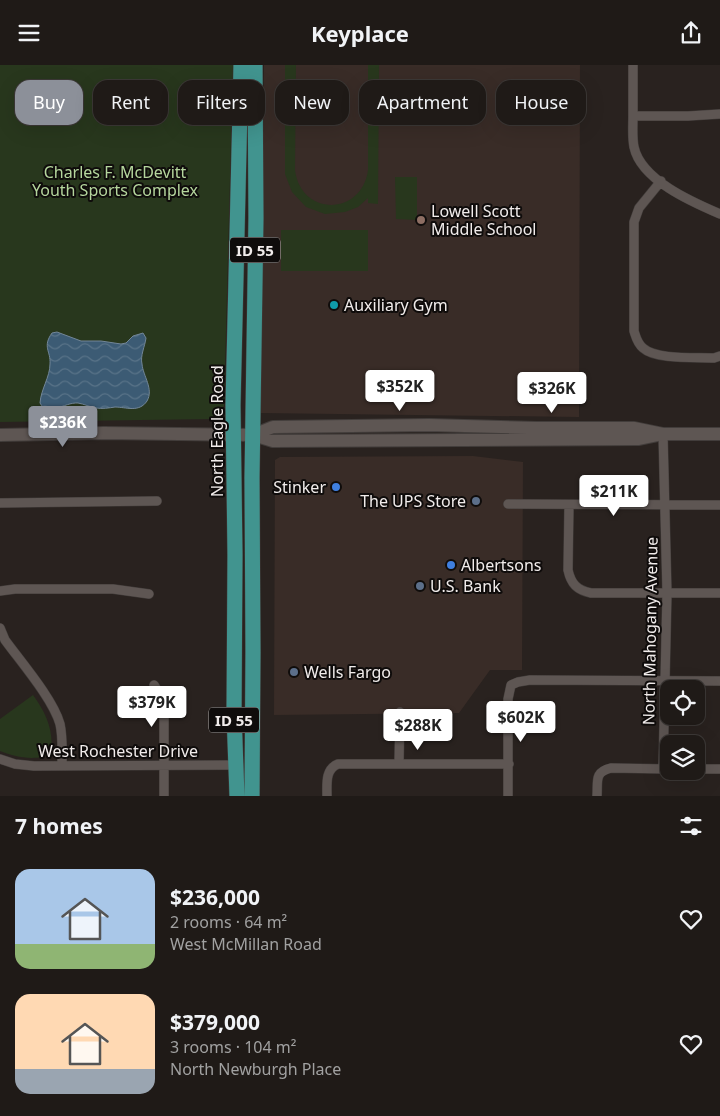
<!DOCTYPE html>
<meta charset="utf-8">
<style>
body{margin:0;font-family:"Noto Sans",sans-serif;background:#2c2724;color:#f1f3f6;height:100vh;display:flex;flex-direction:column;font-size:19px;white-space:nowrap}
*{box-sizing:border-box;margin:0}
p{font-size:16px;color:#a1a1a1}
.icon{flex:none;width:28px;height:28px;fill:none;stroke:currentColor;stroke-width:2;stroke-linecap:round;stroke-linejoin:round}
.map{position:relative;height:731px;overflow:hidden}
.side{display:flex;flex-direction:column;background:#1f1a17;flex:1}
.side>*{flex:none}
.guide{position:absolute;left:15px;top:15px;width:690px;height:45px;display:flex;gap:10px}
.tools{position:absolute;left:660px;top:615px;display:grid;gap:10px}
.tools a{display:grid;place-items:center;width:45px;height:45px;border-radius:10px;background:#1f1a17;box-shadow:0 5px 20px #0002,0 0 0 1px #3c3836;font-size:25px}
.price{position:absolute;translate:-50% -42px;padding:0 11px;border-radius:5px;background:#fff;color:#222;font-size:16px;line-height:32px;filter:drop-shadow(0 1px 2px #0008)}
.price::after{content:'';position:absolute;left:50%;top:30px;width:15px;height:11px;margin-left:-8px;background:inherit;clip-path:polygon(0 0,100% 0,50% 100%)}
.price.on{background:#8c9099;color:#fff}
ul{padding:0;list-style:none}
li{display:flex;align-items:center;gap:15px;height:125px;padding:0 15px}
li span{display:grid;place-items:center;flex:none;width:140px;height:100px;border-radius:15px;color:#555}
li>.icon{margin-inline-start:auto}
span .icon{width:60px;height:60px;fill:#fffc;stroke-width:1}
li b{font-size:21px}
h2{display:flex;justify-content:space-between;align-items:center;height:60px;padding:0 15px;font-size:21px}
.chip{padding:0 18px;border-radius:15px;background:#1f1a17;box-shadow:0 5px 20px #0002,0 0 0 1px #3c3836;font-size:18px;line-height:45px}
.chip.on{background:#8c9099;color:#fff}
header{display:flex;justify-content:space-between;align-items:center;height:65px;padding:0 15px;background:#1f1a17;font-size:22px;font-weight:700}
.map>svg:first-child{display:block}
.built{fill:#392c27}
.green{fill:#28371d}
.water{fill:url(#water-waves);stroke:#728698}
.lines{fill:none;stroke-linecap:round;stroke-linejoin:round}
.minor-casing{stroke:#423d3b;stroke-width:10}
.secondary-casing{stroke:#423d3b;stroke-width:14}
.trunk-casing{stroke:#423d3b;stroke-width:16}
.minor{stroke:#5e5653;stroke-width:9}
.secondary{stroke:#5e5653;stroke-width:12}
.trunk{stroke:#41948f;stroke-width:15}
.education-dot{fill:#8d6e63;stroke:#0f0c0b;stroke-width:2}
.culture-dot{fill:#0f9aa8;stroke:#0f0c0b;stroke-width:2}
.shop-dot{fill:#3f7fe0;stroke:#0f0c0b;stroke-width:2}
.service-dot{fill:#5c6f8a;stroke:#0f0c0b;stroke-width:2}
.labels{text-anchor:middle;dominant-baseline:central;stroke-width:4;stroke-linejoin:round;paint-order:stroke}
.shield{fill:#0f0c0b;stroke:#ada9a8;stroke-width:1}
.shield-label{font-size:15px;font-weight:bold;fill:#f1eceb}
.park-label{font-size:16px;fill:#b5d69d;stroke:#0f0c0b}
.poi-label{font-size:16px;fill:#f1eceb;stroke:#0f0c0b;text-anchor:start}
.street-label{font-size:16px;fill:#f1eceb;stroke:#0f0c0b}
</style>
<header><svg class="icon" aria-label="menu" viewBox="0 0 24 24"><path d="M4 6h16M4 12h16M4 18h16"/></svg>Keyplace<svg class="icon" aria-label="share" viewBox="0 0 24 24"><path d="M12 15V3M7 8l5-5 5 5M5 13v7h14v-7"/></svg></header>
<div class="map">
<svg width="720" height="731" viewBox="0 0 720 731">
<defs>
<pattern id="water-waves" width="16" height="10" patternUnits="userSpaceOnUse" patternTransform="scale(1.25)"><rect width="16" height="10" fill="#3c5b74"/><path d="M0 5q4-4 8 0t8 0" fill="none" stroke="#597388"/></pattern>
</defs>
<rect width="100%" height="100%" fill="#29221f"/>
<!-- built -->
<path class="built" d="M264 0H580L579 352 260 348Z
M473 391 523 397 522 605H490L459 648 274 650 275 395 280 392Z"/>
<!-- green -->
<path class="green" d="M0 0H233L224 341 213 354 0 357Z
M285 0H296L295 105C301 152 362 151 368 105V0H379L378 139 368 138V133L358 142 345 147 325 149 306 142 292 127 285 109Z
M395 112H417V155L396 154Z
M281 165H368V206H281Z
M33 630C46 648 54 665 51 688 38 697 14 692 0 686V654Z"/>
<!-- water -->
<path class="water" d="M57 267 81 276H101L121 279 126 278 133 271 143 268 146 273C145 281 140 291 142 299 143 311 154 324 147 336 139 348 126 342 115 342 109 343 102 344 96 343 90 342 84 339 78 338 64 337 48 353 40 338 41 324 50 312 50 299 51 286 42 282 52 268Z"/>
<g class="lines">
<defs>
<path id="minor" d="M633 0C633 17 633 34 633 51 633 61 632 72 634 82 641 115 692 137 720 149
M633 51H688L720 49
M661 116 639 143 634 157V266C636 272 637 278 643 283 656 295 696 292 714 293L720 291
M663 369 667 528 663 704
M0 438 157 436
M508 439 720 440
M569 440 568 505C571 519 577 525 591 528H720
M0 526 15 524H113L149 529
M0 563 5 575C21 597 53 634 60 659 63 672 62 687 62 701
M154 620 159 628 164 645V731
M0 694 15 699 34 701 236 700
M399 698 400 647
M696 704H720
M327 731C327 719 325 704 338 699H509
M508 731V634L511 620 518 617 530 615 720 616
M597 731C598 716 594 707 611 703L667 704"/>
<path id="secondary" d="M0 370 104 368 253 370 273 376 639 374 663 369
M253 370 273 362 429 360 537 363H634L663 369H720"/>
<path id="trunk" d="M237 731 234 649 235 490 233 340 241 0
M252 731 253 587 252 413 256 153 255 0"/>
</defs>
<!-- minor casing -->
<use href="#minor" class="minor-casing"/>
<!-- secondary casing -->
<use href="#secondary" class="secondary-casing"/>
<!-- trunk casing -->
<use href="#trunk" class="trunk-casing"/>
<!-- minor -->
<use href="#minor" class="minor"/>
<!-- secondary -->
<use href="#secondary" class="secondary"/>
<!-- trunk -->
<use href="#trunk" class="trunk"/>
</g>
<!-- markers -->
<circle class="education-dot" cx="421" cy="155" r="5"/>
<circle class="culture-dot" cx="334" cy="240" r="5"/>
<g class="shop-dot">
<circle cx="336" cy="422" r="5"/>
<circle cx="451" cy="500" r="5"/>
</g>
<g class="service-dot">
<circle cx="476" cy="436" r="5"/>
<circle cx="420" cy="521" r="5"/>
<circle cx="294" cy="607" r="5"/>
</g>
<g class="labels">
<!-- shield labels -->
<g class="shield">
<rect x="230" y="172.5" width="50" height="25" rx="4"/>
<rect x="209" y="642.5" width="50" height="25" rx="4"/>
</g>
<g class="shield-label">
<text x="255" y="185">ID 55</text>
<text x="234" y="655">ID 55</text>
</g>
<!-- park labels -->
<g class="park-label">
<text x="115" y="107">Charles F. McDevitt<tspan x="115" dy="18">Youth Sports Complex</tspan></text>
</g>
<!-- poi labels -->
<g class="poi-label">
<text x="431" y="146">Lowell Scott<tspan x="431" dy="18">Middle School</tspan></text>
<text x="344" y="240">Auxiliary Gym</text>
<text x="326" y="422" text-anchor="end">Stinker</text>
<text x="466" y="436" text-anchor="end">The UPS Store</text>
<text x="461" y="500">Albertsons</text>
<text x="430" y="521">U.S. Bank</text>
<text x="304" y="607">Wells Fargo</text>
</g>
<!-- street labels -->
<g class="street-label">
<text transform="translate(217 366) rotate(-90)">North Eagle Road</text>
<text transform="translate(650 566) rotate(-89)">North Mahogany Avenue</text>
<text x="118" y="686">West Rochester Drive</text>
</g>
</g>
</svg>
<div class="tools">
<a><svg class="icon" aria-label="locate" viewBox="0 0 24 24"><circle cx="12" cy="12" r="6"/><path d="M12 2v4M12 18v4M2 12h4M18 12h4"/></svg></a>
<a><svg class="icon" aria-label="layers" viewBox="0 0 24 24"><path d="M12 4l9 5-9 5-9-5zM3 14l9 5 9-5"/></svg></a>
</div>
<b class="price" style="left:400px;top:347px">$352K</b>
<b class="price" style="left:552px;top:349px">$326K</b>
<b class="price on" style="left:63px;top:383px">$236K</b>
<b class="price" style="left:614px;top:452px">$211K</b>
<b class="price" style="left:152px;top:663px">$379K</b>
<b class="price" style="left:521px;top:678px">$602K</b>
<b class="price" style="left:418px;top:686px">$288K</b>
<div class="guide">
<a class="chip on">Buy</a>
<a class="chip">Rent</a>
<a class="chip">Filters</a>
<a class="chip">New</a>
<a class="chip">Apartment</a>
<a class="chip">House</a>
</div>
</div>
<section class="side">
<h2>7 homes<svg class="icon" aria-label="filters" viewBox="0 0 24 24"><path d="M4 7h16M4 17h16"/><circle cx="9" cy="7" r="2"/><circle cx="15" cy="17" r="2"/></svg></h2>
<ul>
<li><span style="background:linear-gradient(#a9c7e8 75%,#8fb573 0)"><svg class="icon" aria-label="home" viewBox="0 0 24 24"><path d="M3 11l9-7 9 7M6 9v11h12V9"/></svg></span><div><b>$236,000</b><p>2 rooms · 64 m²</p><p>West McMillan Road</p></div><svg class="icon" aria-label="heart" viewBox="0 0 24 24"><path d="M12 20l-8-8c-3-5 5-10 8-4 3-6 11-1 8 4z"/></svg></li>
<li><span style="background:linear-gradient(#ffd9b3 75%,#9aa5b1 0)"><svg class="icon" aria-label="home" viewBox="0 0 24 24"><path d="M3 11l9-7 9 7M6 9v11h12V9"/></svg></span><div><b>$379,000</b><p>3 rooms · 104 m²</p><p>North Newburgh Place</p></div><svg class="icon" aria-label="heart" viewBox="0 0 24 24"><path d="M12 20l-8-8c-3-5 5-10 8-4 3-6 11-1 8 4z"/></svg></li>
</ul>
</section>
